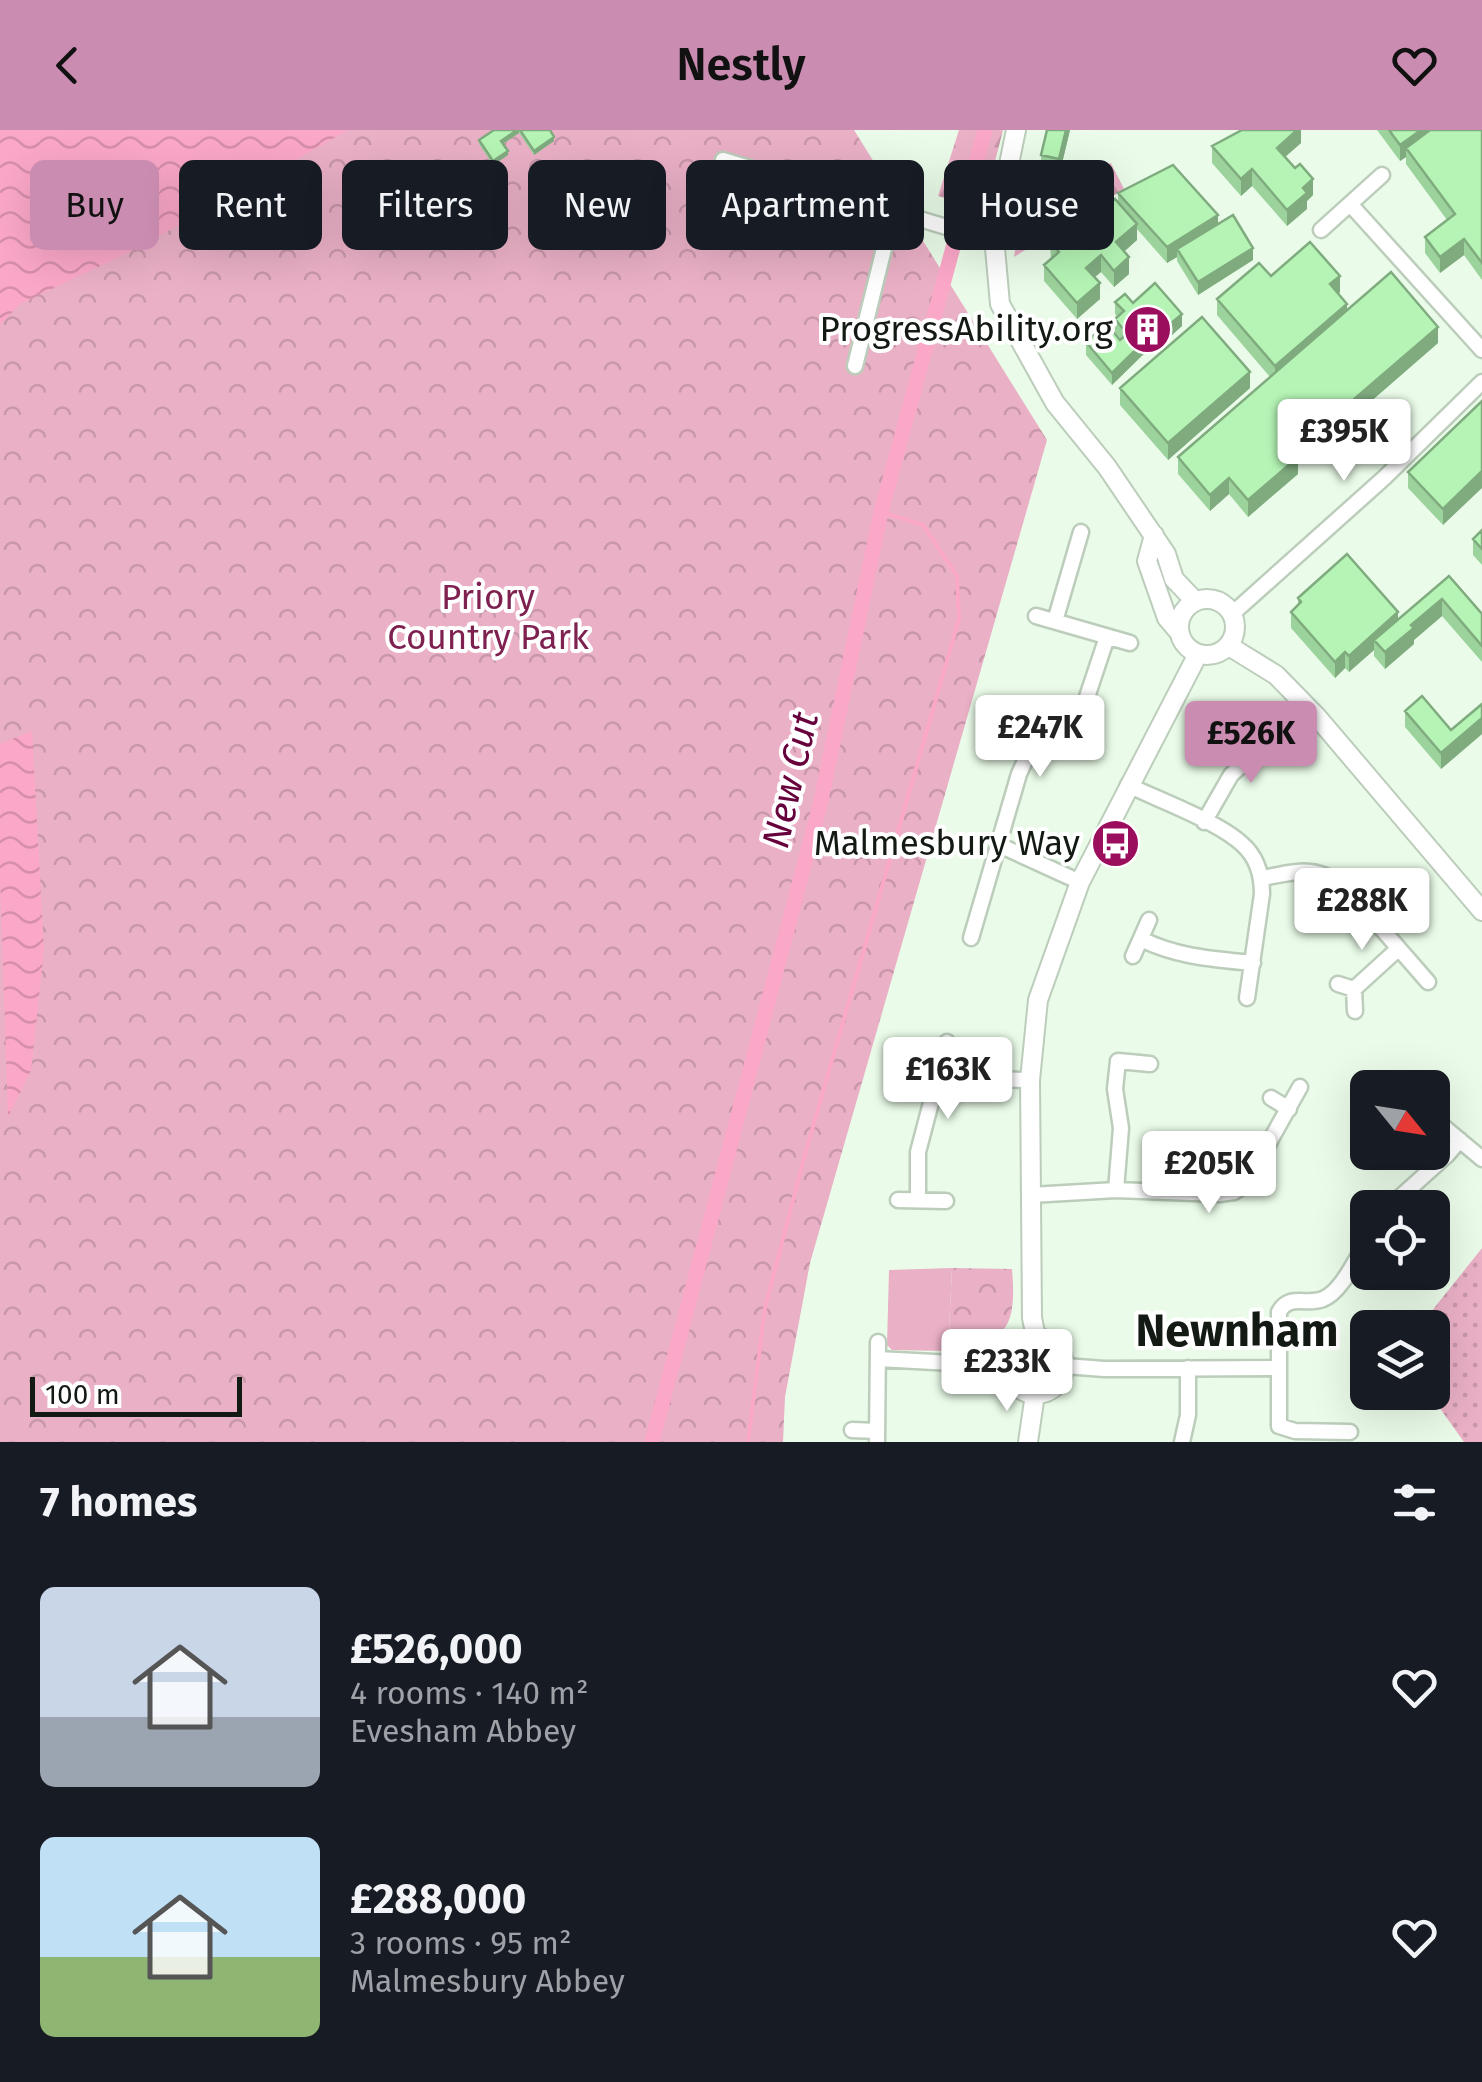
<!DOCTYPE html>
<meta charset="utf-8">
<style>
body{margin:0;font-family:"Fira Sans",sans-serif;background:#20242c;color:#f1f3f6;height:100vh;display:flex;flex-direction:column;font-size:38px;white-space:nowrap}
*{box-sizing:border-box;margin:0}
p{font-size:32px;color:#9ea1a6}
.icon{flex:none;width:55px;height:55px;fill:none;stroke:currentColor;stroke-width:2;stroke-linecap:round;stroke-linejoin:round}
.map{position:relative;height:1312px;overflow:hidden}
.sheet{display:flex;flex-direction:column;background:#171b24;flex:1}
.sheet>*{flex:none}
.top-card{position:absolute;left:30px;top:30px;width:1422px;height:90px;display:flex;gap:20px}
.needle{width:65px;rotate:120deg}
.fabs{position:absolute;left:1350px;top:940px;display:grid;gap:20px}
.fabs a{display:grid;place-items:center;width:100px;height:100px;border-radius:15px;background:#171b24;box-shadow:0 10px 40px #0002;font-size:50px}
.scale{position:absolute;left:30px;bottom:25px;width:212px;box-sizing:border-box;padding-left:10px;border:5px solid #131913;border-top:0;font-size:28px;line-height:35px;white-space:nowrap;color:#131913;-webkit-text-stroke:8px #fff;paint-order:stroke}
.price{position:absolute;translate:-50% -85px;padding:0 22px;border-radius:10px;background:#fff;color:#222;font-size:32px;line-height:65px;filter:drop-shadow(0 2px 5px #0008)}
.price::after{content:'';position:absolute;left:50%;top:60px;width:30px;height:22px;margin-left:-15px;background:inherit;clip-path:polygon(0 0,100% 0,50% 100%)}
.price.active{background:#ca8cb1;color:#111}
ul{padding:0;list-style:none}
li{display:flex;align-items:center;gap:30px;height:250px;padding:0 40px}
li span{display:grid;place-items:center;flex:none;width:280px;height:200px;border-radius:15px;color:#555}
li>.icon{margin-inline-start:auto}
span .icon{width:120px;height:120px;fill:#fffc;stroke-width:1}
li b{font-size:42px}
h2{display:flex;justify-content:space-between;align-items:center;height:120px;padding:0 40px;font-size:42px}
.tag{padding:0 35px;border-radius:15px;background:#171b24;box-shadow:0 10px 40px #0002;font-size:35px;line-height:90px}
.tag.active{background:#ca8cb1;color:#111}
header{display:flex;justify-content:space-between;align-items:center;height:130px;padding:0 40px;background:#ca8cb1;color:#111;font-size:45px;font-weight:600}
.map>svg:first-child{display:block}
.grass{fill:#eab0c6}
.forest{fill:url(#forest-firs)}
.park{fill:url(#park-crowns)}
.garden{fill:url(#garden-dots)}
.water{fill:url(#water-waves)}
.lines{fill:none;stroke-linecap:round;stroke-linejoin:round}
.stream{stroke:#fba7c8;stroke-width:4}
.canal{stroke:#fba7c8;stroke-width:15}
.minor-casing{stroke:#bccdbb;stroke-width:19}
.tertiary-casing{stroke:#bccdbb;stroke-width:22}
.minor{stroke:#fff;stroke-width:14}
.tertiary{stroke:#fff;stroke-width:18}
.wall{fill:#9cd29c}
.shaded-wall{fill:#7fab7f}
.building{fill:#b5f4b5;stroke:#7fab7f;stroke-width:2.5}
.labels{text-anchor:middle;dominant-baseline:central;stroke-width:8;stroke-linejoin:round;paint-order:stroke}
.poi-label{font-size:35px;fill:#131913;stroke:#fff;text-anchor:end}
.park-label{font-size:35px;fill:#7f2150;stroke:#fff}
.water-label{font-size:38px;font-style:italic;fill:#66013b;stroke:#fff}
.district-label{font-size:45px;font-weight:bold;fill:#131913;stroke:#fff}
</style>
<header><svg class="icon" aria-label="back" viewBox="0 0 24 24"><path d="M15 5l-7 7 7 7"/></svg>Nestly<svg class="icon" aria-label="heart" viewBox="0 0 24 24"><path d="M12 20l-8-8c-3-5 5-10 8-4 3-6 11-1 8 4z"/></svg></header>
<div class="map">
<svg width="1482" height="1312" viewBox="0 0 1482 1312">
<defs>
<pattern id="forest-firs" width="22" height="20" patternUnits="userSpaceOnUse" patternTransform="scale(2.5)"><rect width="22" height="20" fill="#eab0c6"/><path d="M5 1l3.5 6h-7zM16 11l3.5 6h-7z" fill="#c897a9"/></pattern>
<pattern id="park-crowns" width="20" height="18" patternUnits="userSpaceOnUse" patternTransform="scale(2.5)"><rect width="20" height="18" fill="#eab0c6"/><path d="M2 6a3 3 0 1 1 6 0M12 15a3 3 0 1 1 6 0" fill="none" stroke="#c897a9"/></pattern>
<pattern id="garden-dots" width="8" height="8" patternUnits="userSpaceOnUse" patternTransform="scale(2.5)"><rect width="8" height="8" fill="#eab0c6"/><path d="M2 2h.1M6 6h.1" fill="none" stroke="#c897a9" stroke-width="1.8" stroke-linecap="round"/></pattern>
<pattern id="water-waves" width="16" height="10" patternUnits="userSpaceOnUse" patternTransform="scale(2.5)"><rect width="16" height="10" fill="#fba7c8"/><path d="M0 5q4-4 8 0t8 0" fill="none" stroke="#d68fab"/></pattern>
</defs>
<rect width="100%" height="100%" fill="#eafce9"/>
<!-- grass -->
<path class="grass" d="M952 1138 948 1221 892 1220 887 1215 889 1140Z"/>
<!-- forest -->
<path class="forest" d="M959 0H1003L983 79 938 66Z
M1111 33 1124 59 1014 127 1027 40 1066 49Z"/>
<!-- park -->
<path class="park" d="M0 0H854L1047 310 810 1133 785 1267 783 1312H0Z
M952 1138 1012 1139C1017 1198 1007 1213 948 1221Z"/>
<!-- garden -->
<path class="garden" d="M1482 1118V1312H1464L1429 1263 1432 1262V1198L1419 1197Z"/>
<!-- water -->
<path class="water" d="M0 0H348L215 76 117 128 20 174 0 195Z
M32 601 44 819 31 941 8 987 0 745V614Z"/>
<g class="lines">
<!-- stream -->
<path class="stream" d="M748 1312 765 1178 804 1028 959 489 957 446 923 395 881 382"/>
<!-- canal -->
<path class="canal" d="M652 1312 820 675 881 382 985 0"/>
<defs>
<path id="minor" d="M723 30 983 108 994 107
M1350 74 1482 220
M1321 100 1382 45
M855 236 893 82
M1232 484 1384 348 1482 252
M1036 486 1130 513
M1055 491 1081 402
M1221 605 1246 629
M1128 655C1159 670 1219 692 1242 714 1257 727 1262 745 1262 764L1247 868
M1204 692 1231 645 1276 603
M999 715 1080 752
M1262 748C1299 741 1317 734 1348 760L1428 852
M971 808 1019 644 1028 624 1040 611 1074 589 1084 576 1107 507
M1141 809C1177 827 1213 829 1253 833
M1133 826 1149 790
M1338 854 1354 859
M1355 881 1354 859 1398 819
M940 941 991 949 1030 950
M1271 968 1289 979
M1432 987 1482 1029
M1116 1060 1121 998 1115 959 1118 931 1150 934
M1031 1065 1116 1060 1219 1064 1234 1062 1246 1054 1300 957
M918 1069V1022L947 912
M898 1070 946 1071
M1388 1078 1447 1025 1460 1010
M878 1229 1008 1236
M1065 1236 1104 1239 1277 1238
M852 1300 877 1301
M1350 1302 1295 1301 1279 1296V1182C1289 1163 1307 1176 1323 1169 1342 1162 1357 1126 1368 1110
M877 1312 878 1212
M1182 1312 1188 1285V1238"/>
<path id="tertiary" d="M1016 0 994 107 1000 174 1055 273 1107 337 1166 424 1174 449 1195 471
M1154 405 1147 431 1167 488 1178 501
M1179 497a28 28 0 1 1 56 0a28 28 0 1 1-56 0Z
M1229 516 1276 545 1318 588 1482 781
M1036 1207 1032 1188 1030 950 1038 870 1080 752 1198 524
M1008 1236a28 28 0 1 1 56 0a28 28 0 1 1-56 0Z
M1028 1312 1035 1264"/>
</defs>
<!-- minor casing -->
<use href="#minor" class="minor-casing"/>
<!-- tertiary casing -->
<use href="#tertiary" class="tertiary-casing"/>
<!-- minor -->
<use href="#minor" class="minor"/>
<!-- tertiary -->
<use href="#tertiary" class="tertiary"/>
</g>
<!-- wall -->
<path class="wall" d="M494 0H550L554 11 534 25 519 3 503 14 508 25 493 35 479 14V10Z
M1070 0 1059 46 1041 41V25Z
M1301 0V13L1285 27 1313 65 1307 71V79L1287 96 1252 56 1241 66 1212 33V16Z
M1377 0H1482V150L1464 125 1440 143 1425 123V107L1447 90 1406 34V27L1400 31Z
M1118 63 1218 94 1253 130 1198 165 1177 131V127L1167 133 1137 99V110L1124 121 1129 144 1114 157 1101 142 1095 147 1100 169 1077 189 1044 151V135L1051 129 1050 112 1118 73Z
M1271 146 1340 162 1338 164 1347 181 1438 213 1331 306 1316 289 1287 315 1298 344 1248 387 1229 364 1210 381 1178 344V327L1270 247 1217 185V169Z
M1115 172 1133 173 1182 196 1162 214 1158 210 1112 255 1086 225V212L1121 209 1115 202V189L1118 187 1115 184Z
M1120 258H1250L1168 330 1120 275Z
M1482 271 1443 395 1408 358V342Z
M1482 400V435L1473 425V409Z
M1449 446 1482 484V532L1442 486 1414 510V514L1385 539 1374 526V520L1349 542 1345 538 1335 548 1291 498V482L1298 475V468L1398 489Z
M1482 574V604L1441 639 1405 597V581L1451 600Z"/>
<!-- shaded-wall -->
<path class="shaded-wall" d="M517 0H519V3L501 15V11Z
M1066 0H1070L1059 46V29Z
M1297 0H1301V13L1277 34V18Z
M1421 0H1443L1406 18V27L1400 31V15Z
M554 7V11L534 25V21Z
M508 21V25L493 35V31Z
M1252 39V56L1241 66V49Z
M1313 49V65L1307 71V79L1287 96V80L1303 58Z
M1218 85V101L1177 119V127L1167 133V117Z
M1137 94V110L1116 129V112Z
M1464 109V125L1440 143V127Z
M1253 118V130L1198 165V152Z
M1101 125V142L1086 154V138Z
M1129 127V144L1114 157V141Z
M1340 146V162L1330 171V154Z
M1100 153V169L1077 189V173Z
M1347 174V190L1275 253V236Z
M1182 184V196L1162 214V201Z
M1438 197V213L1331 306V289Z
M1158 198V210L1112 255V243Z
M1250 242V258L1168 330V313Z
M1316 273V289L1279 322V305Z
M1298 327V344L1248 387V370Z
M1482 341V358L1443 395V379Z
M1229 348V364L1210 381V365Z
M1442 469V486L1414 510V514L1385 539V522L1411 495Z
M1398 482V499L1374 510V520L1349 542V526Z
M1345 522V538L1335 548V532Z
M1482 588V604L1441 639V623Z"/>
<!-- building -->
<path class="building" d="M494 0H517L501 11 508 21 493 31 479 10Z
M520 0H550L554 7 534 21Z
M1047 0H1066L1059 29 1041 25Z
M1242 0H1297L1277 18 1295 38 1300 34 1313 49 1303 58 1307 63 1287 80 1252 39 1241 49 1212 16Z
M1389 0H1421L1400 15Z
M1430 0H1482V133L1464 109 1440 127 1425 107 1455 84 1406 18Z
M1173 35 1218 85 1167 117 1118 63Z
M1115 69 1137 94 1116 112 1129 127 1114 141 1101 125 1086 138 1100 153 1077 173 1044 135 1059 122 1050 112Z
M1233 85 1253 118 1198 152 1177 119Z
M1310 112 1340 146 1330 154 1347 174 1275 236 1217 169 1259 133 1271 146Z
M1391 142 1438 197 1331 289 1316 273 1279 305 1298 327 1248 370 1229 348 1210 365 1178 327Z
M1155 153 1182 184 1162 201 1158 198 1112 243 1086 212 1107 194 1120 210 1127 204 1115 189 1124 181 1115 172 1125 164 1133 173Z
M1202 187 1250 242 1168 313 1120 258Z
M1482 271V341L1443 379 1408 342Z
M1482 400V419L1473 409Z
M1347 424 1398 482 1349 526 1345 522 1335 532 1291 482 1301 472 1298 468Z
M1449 446 1482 484V516L1442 469 1411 495 1414 498 1385 522 1374 510Z
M1422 566 1451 600 1482 574V588L1441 623 1405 581Z"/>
<!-- icons -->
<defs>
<symbol id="building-disc" viewBox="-11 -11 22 22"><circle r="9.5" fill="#9b0e5d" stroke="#fff"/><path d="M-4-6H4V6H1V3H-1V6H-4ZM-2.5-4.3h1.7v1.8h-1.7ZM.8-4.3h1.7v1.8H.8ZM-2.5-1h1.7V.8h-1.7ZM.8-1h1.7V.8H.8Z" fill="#fff"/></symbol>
<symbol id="bus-disc" viewBox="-11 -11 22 22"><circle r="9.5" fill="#9b0e5d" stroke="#fff"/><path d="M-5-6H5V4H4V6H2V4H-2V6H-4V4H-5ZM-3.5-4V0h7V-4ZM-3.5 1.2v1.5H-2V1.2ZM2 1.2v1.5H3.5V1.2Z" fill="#fff"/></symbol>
</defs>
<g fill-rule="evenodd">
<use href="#building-disc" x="1120" y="172" width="55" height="55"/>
<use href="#bus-disc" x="1088" y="686" width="55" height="55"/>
</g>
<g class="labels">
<!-- poi labels -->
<g class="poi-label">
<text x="1113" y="199">ProgressAbility.org</text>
<text x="1080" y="713">Malmesbury Way</text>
</g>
<!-- park labels -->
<g class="park-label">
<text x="488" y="467">Priory<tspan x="488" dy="40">Country Park</tspan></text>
</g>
<!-- water labels -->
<g class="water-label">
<text transform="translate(790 650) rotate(-77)">New Cut</text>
</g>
<!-- district labels -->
<g class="district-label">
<text x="1237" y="1201">Newnham</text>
</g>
</g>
</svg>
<div class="fabs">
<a><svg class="needle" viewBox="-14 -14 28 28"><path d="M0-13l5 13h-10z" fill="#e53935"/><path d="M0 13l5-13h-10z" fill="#9ea1a6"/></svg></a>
<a><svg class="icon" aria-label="locate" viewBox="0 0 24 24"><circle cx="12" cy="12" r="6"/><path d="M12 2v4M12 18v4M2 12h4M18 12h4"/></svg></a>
<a><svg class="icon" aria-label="layers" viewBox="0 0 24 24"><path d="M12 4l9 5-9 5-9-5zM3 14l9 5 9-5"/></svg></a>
</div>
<div class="scale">100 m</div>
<b class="price" style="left:1344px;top:354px">£395K</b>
<b class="price" style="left:1040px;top:650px">£247K</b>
<b class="price active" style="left:1251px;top:656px">£526K</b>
<b class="price" style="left:1362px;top:823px">£288K</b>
<b class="price" style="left:948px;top:992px">£163K</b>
<b class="price" style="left:1209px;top:1086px">£205K</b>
<b class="price" style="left:1007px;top:1284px">£233K</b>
<div class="top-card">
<a class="tag active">Buy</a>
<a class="tag">Rent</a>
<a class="tag">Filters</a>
<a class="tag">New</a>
<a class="tag">Apartment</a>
<a class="tag">House</a>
</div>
</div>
<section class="sheet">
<h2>7 homes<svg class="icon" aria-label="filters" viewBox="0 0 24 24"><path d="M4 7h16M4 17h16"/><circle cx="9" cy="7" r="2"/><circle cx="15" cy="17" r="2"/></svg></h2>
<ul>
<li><span style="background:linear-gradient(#c9d6e8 65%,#9aa5b1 0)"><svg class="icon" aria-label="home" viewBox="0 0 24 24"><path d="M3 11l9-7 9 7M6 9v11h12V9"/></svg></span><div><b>£526,000</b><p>4 rooms · 140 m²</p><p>Evesham Abbey</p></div><svg class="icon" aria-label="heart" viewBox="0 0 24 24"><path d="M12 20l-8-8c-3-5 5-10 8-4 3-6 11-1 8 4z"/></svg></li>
<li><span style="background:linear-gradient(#bfe0f5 60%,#8fb573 0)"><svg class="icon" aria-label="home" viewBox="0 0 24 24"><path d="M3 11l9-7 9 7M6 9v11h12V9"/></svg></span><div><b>£288,000</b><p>3 rooms · 95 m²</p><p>Malmesbury Abbey</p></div><svg class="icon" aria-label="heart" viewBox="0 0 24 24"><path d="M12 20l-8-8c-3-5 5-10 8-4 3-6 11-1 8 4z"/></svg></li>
</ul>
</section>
